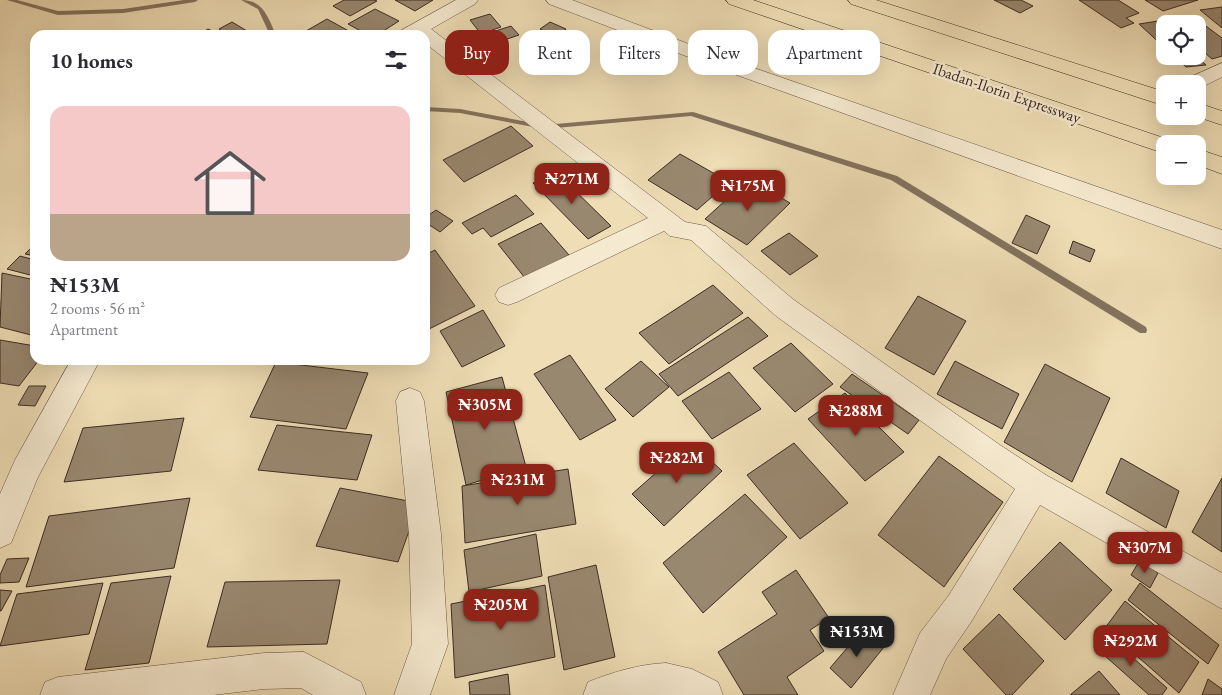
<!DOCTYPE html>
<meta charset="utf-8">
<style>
body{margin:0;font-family:"EB Garamond",serif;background:#f7f7f7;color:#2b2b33;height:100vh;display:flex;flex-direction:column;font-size:19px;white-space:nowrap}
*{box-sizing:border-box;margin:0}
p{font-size:16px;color:#7c7c81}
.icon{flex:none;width:28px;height:28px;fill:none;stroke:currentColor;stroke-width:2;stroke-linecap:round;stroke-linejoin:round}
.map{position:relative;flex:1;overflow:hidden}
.details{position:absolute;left:30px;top:30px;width:400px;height:335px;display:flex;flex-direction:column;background:#fff;border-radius:15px;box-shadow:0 5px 20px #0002}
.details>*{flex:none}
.hud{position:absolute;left:445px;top:30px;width:475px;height:45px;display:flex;gap:10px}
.fabs{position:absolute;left:1156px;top:15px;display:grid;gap:10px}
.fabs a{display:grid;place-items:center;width:50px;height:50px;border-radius:10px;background:#fff;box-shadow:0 5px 20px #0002;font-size:25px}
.price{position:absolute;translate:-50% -42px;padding:0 11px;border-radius:10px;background:#8f2418;color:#fff;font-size:16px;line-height:32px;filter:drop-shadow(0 1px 2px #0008)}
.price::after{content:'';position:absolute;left:50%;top:30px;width:15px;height:11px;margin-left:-8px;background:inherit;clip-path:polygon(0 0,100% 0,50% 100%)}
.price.current{background:#222;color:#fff}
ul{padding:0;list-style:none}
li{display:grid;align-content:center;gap:10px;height:265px;padding:0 20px}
li span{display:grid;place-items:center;height:155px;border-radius:15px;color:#555}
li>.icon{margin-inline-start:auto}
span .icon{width:90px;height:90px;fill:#fffc;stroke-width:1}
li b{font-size:21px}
h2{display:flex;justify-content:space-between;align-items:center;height:60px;padding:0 20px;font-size:21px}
.pill{padding:0 18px;border-radius:15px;background:#fff;box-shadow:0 5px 20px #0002;font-size:18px;line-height:45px}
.pill.current{background:#8f2418;color:#fff}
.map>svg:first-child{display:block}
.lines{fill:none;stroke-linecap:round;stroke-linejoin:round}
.stream{fill:#83725e;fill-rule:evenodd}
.building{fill:#998870;stroke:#3c2c25}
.minor-casing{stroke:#695849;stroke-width:1}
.motorway-casing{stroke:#3c2c25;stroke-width:1}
.minor{fill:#f5e9cf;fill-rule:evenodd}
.motorway{fill:#efddb5;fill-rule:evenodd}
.labels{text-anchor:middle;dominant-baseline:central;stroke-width:5;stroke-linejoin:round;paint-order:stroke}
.far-street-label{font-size:16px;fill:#3c2c25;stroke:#f5e9cf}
</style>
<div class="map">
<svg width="1222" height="695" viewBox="0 0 1222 695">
<rect width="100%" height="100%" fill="#efddb5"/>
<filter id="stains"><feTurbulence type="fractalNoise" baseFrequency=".004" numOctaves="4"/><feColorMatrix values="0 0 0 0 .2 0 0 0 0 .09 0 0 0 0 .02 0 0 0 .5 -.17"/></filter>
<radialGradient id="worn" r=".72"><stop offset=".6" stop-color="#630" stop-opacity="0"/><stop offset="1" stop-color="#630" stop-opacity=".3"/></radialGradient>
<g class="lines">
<!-- stream -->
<path class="stream" d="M7 0H17L58 11 123 9 184 0H198L195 2 123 13 58 15Z
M241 0C264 0 268 18 276 35H270L258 9Z
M425 107 460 109 544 125 693 112 897 176 1146 327 1147 330 1146 333H1140L891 180 691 116 544 129 460 113 425 111Z"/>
</g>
<!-- building -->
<path class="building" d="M344 0H374L377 1 350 16 333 6Z
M395 0H433L415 11Z
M994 0H1021L1033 6 1020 13Z
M1079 0H1118L1139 13 1126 18 1134 23 1121 28Z
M1145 0H1198L1163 11Z
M1222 7V28L1200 10Z
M375 9 399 21 377 35H368L348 24Z
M490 14 501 27 481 34 470 20Z
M1195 18 1222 38V56L1212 59 1198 47V24H1168Z
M327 19 356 35H299Z
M1158 21 1165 28V48L1139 24Z
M232 22 247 31 240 35H229L219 29Z
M550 22 566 29 555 37 540 29Z
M511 26 519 35 481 48 474 38Z
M208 29 221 35H198Z
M1174 56H1196L1206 65 1186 67Z
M511 126 533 146 464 182 443 160Z
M680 154 729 182 697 210 648 180Z
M556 172 611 226 588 239 533 183Z
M749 179 790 203 747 245 705 219Z
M516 195 534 214 491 237 483 228 472 234 462 223Z
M436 210 453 221 440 232 425 222V218Z
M1026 215 1050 226 1037 254 1012 243Z
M541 223 569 255 525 278 498 244Z
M789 233 818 256 790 275 761 251Z
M1073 241 1095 250 1090 262 1069 253Z
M35 244V256L25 254Z
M435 250 475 306 429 329 425 323V255Z
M20 256 35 260 34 276 7 269Z
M2 273 35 280V336L0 327Z
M713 285 743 313 669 364 639 333Z
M918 296 966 321 934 375 885 348Z
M483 310 505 346 462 367 440 331Z
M748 317 768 336 678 396 659 374Z
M0 340 35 346V360H39L19 386 0 383Z
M791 343 833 384 795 412 753 368Z
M570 355 616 420 580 440 534 374Z
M340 360H378L376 364Z
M641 361 669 387 633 417 605 389Z
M955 361 1019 394 1002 429 937 394Z
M276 362 368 373 346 429 250 417Z
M1045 364 1110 398 1072 482 1004 442Z
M729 372 761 409 712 439 682 401Z
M852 374 919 420 908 434 840 387Z
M502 377 526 467 466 485 446 392Z
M29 386H46L35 406 18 405Z
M845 393 904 452 865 481 808 419Z
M184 418 171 471 64 482 83 428Z
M277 425 372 435 357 480 258 470Z
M691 442 722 471 664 526 632 494Z
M794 443 848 503 800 539 747 475Z
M939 456 1003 502 944 587 878 535Z
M1121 458 1179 491 1166 528 1106 493Z
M568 469 576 524 465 543 462 486Z
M1222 478V552L1192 532Z
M340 488 419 503 398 562 316 546Z
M745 494 787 537 703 613 663 563Z
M190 498 174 568 26 587 49 516Z
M536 534 542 576 469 592 464 550Z
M1060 542 1112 590 1065 640 1013 589Z
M29 558 19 582 0 583V575L7 559Z
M1140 560 1158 573 1150 588 1131 575Z
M596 565 615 657 564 670 548 577Z
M796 570 829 618 810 630 824 651 787 677 798 695H744L718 652 777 614 762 592Z
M171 576 149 663 85 670 111 583Z
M340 580 327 644 207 647 225 582Z
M103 583 89 634 0 646 17 594Z
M1140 583 1219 645 1208 664 1128 600Z
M545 585 555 657 455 678 451 604Z
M0 590 12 591 1 611H0Z
M1125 601 1199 662 1179 693 1105 628Z
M999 614 1044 661 1012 695H1006L963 649Z
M865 627 884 647 851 688 830 668Z
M1106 634 1167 688 1162 695H1149L1096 648Z
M1099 671 1120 695H1070Z
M508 674 510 695H470L469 682Z
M1208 679 1222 689V695H1202Z"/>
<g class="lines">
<defs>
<path id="minor" d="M456 0H478L475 4 431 29 685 222 706 226 794 300 1000 445 1046 475 1222 573V609L1040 505 973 619 946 659 930 695H893L920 633 949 595 1015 489 776 316 691 240 670 236 664 231 517 302 508 305 499 302 495 295 499 288 648 218 425 43V35H397L400 31Z
M546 0H572L734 61 1222 230V249L720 69 549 4Z
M1222 63V77L1198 89V84H1183L1186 79Z
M71 360H100L38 477 11 543 0 548V494L15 460Z
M410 388 420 392 424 401 441 534 448 644 430 695H394L412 644 409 534 396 401 400 392Z
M304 652 361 682 366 695H313L301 688 264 689 213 695H40L45 682 58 677 264 653Z
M666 663 692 669 718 682 723 695H583L588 682C613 672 640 664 666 663Z"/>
<path id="motorway" d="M726 0H753L1173 141 1175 144H1165V153L1157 151 729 4Z
M848 0H876L1165 92V106L851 4Z
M1198 103 1222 111V125L1195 116H1198Z
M1198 149 1222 157V174L1198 165Z"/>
</defs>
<!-- minor casing -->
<use href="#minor" class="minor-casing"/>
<!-- motorway casing -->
<use href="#motorway" class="motorway-casing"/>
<!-- minor -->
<use href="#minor" class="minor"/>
<!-- motorway -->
<use href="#motorway" class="motorway"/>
</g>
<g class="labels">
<!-- far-street labels -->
<g class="far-street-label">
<text transform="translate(1007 93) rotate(19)">Ibadan-Ilorin Expressway</text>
</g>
</g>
<rect width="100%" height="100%" filter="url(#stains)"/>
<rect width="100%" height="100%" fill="url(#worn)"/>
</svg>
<div class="fabs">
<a><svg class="icon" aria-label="locate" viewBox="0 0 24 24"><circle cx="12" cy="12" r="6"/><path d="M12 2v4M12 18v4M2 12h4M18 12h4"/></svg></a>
<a>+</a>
<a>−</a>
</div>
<b class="price" style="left:572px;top:205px">₦271M</b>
<b class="price" style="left:748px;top:212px">₦175M</b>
<b class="price" style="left:485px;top:431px">₦305M</b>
<b class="price" style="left:856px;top:437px">₦288M</b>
<b class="price" style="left:677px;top:484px">₦282M</b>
<b class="price" style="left:518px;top:506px">₦231M</b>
<b class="price" style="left:1145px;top:574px">₦307M</b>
<b class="price" style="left:501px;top:631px">₦205M</b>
<b class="price current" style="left:857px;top:658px">₦153M</b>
<b class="price" style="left:1131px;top:667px">₦292M</b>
<div class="hud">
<a class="pill current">Buy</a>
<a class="pill">Rent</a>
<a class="pill">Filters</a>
<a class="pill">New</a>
<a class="pill">Apartment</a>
</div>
<section class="details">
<h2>10 homes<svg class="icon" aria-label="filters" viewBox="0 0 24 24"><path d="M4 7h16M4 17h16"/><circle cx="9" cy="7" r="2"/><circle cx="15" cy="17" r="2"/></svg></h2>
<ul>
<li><span style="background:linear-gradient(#f6c9c9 70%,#b9a48a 0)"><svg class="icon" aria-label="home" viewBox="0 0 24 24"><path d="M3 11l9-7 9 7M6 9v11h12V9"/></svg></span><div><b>₦153M</b><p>2 rooms · 56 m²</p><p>Apartment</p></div></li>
</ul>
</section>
</div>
